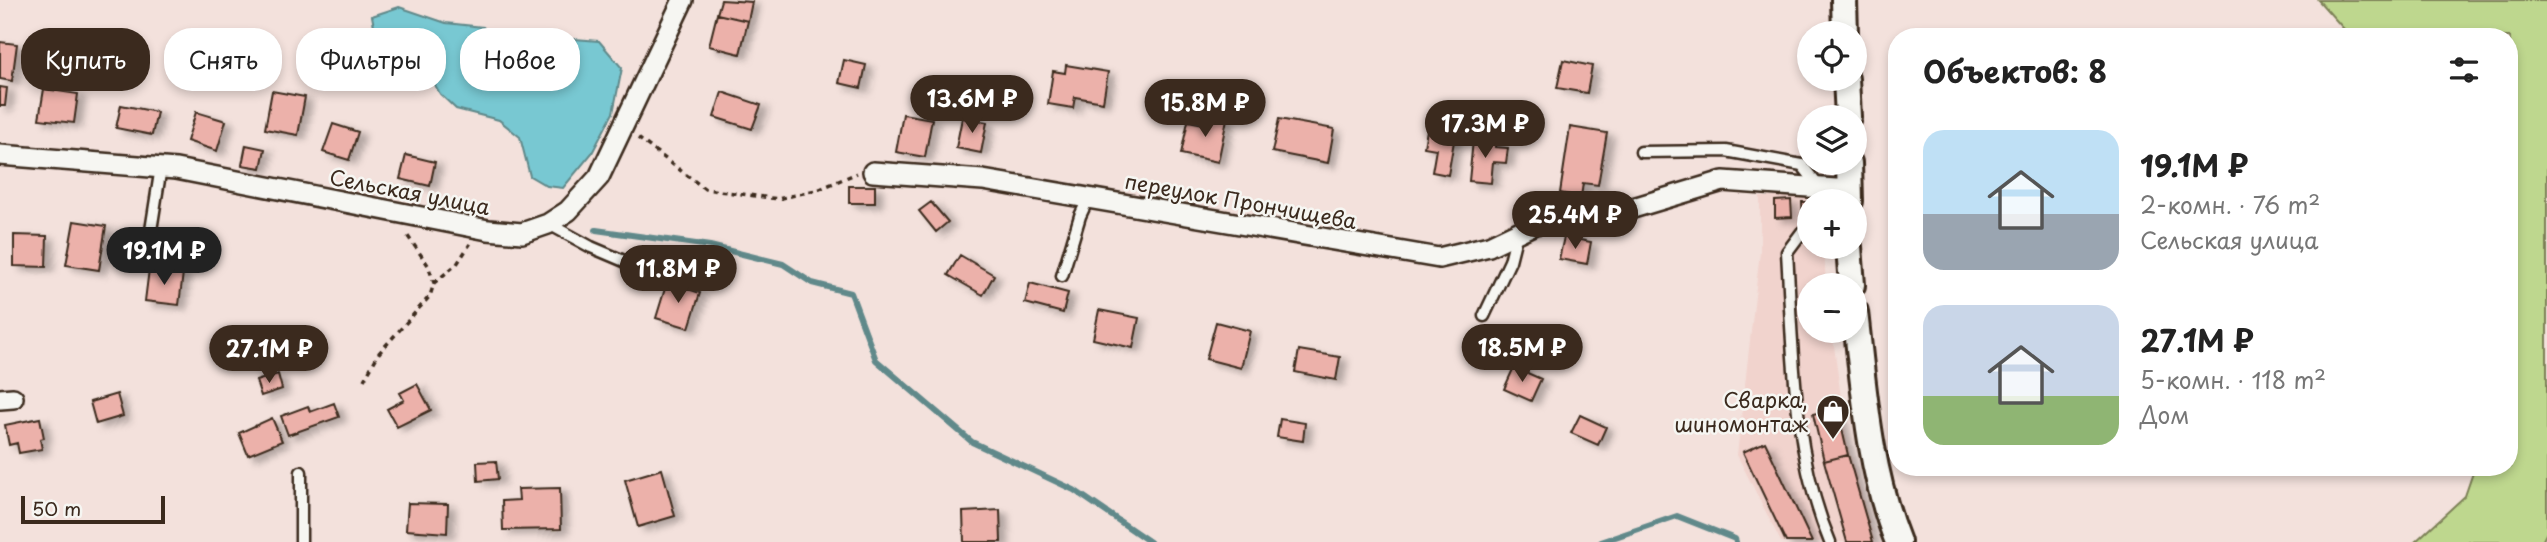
<!DOCTYPE html>
<html lang="ru">
<meta charset="utf-8">
<style>
body{margin:0;font-family:"Playpen Sans",sans-serif;background:#f6f6f6;color:#222;height:100vh;display:flex;flex-direction:column;font-size:26px;white-space:nowrap}
*{box-sizing:border-box;margin:0}
p{font-size:23px;color:#767676}
.icon{flex:none;width:38px;height:38px;fill:none;stroke:currentColor;stroke-width:2;stroke-linecap:round;stroke-linejoin:round}
.map{position:relative;flex:1;overflow:hidden}
.details{position:absolute;left:1888px;top:28px;width:630px;height:448px;display:flex;flex-direction:column;background:#fff;border-radius:28px;box-shadow:0 4px 10px #0003}
.details>*{flex:none}
.banner{position:absolute;left:21px;top:28px;width:665px;height:63px;display:flex;gap:14px}
.fabs{position:absolute;left:1797px;top:21px;display:grid;gap:14px}
.fabs a{display:grid;place-items:center;width:70px;height:70px;border-radius:50%;background:#fff;box-shadow:0 4px 10px #0003;font-size:35px}
.scale{position:absolute;left:21px;bottom:18px;width:144px;box-sizing:border-box;padding-left:7px;border:4px solid #3b2a1e;border-top:0;font-size:19px;line-height:24px;white-space:nowrap;color:#3b2a1e;-webkit-text-stroke:5px #f6f6f2;paint-order:stroke}
.price{position:absolute;translate:-50% -60px;padding:0 16px;border-radius:24px;background:#3b2a1e;color:#fff;font-size:23px;line-height:46px;filter:drop-shadow(0 2px 4px #0008)}
.price::after{content:'';position:absolute;left:50%;top:42px;width:21px;height:16px;margin-left:-10px;background:inherit;clip-path:polygon(0 0,100% 0,50% 100%)}
.price.active{background:#222;color:#fff}
ul{padding:0;list-style:none}
li{display:flex;align-items:center;gap:21px;height:175px;padding:0 35px}
li span{display:grid;place-items:center;flex:none;width:196px;height:140px;border-radius:21px;color:#555}
li>.icon{margin-inline-start:auto}
span .icon{width:84px;height:84px;fill:#fffc;stroke-width:1}
li b{font-size:30px}
h2{display:flex;justify-content:space-between;align-items:center;height:84px;padding:0 35px;font-size:30px}
.chip{padding:0 24px;border-radius:28px;background:#fff;box-shadow:0 4px 10px #0003;font-size:24px;line-height:63px}
.chip.active{background:#3b2a1e;color:#fff}
.map>svg:first-child{display:block}
.built{fill:#f1d3cd}
.green{fill:#bed78e;stroke:#7c8056;stroke-width:2}
.water{fill:#78c8d2;stroke:#60898a;stroke-width:2}
.lines{fill:none;stroke-linecap:round;stroke-linejoin:round}
.stream{stroke:#60898a;stroke-width:6}
.building{fill:#ecb1aa;stroke:#3b2a1e;stroke-width:2;filter:url(#shadow)}
.service-casing{stroke:#3b2a1e;stroke-width:15}
.minor-casing{stroke:#3b2a1e;stroke-width:24}
.tertiary-casing{stroke:#3b2a1e;stroke-width:30}
.path{stroke:#3b2a1e;stroke-width:3.5;stroke-dasharray:5 5;stroke-linecap:butt}
.service{stroke:#f6f6f2;stroke-width:10}
.minor{stroke:#f6f6f2;stroke-width:19}
.tertiary{stroke:#f6f6f2;stroke-width:24}
.labels{text-anchor:middle;dominant-baseline:central;stroke-width:5;stroke-linejoin:round;paint-order:stroke}
.street-label{font-size:21px;fill:#3b2a1e;stroke:#f6f6f2}
.poi-label{font-size:21px;fill:#3b2a1e;stroke:#f6f6f2;text-anchor:end}
</style>
<div class="map">
<svg width="2547" height="542" viewBox="0 0 2547 542">
<defs>
<filter id="shadow"><feDropShadow dx="7" dy="4" stdDeviation="3.5" flood-color="#0004"/></filter>
</defs>
<rect width="100%" height="100%" fill="#f3e1dc"/>
<filter id="ink" filterUnits="userSpaceOnUse"><feTurbulence type="fractalNoise" baseFrequency=".0143" numOctaves="2"/><feDisplacementMap in="SourceGraphic" scale="14" xChannelSelector="R" yChannelSelector="G"/><feConvolveMatrix kernelMatrix="1 2 1 2 8 2 1 2 1" color-interpolation-filters="sRGB"/></filter>
<g filter="url(#ink)">
<!-- built -->
<path class="built" d="M1760 197H1821L1822 201H1810V247H1824L1826 285H1810V331H1832L1847 442 1875 542H1781L1737 455 1760 252Z"/>
<!-- green -->
<path class="green" d="M2318 0H2547V532L2542 542H2415L2465 496 2475 467H2510V37H2351Z"/>
<!-- water -->
<path class="water" d="M399 7 446 23 483 27 503 50 537 66 575 39 599 41 622 68 613 113 592 153 563 188 547 186 530 176 520 137 499 120 456 109 440 94 421 60 377 41 372 16Z"/>
<g class="lines">
<!-- stream -->
<path class="stream" d="M596 230 710 246 783 264 812 283 851 293 876 360 972 442 1074 490 1150 542
M1601 542 1677 516 1735 539 1736 542"/>
</g>
<!-- building -->
<path class="building" d="M721 0 752 2 748 21 717 14Z
M717 14 748 21 740 54 709 46Z
M0 42 17 44 12 81 0 79Z
M844 60 866 65 861 88 839 83Z
M1563 60 1592 66 1587 93 1557 88Z
M1066 65 1108 72 1103 102 1075 97 1073 108 1048 104 1053 71 1065 73Z
M0 87 7 88 5 106H0Z
M44 89 78 94 74 123 39 119Z
M272 91 305 97 298 135 265 129Z
M722 92 761 105 752 129 714 117Z
M121 105 157 112 152 135 116 128Z
M196 112 226 121 217 151 187 141Z
M903 114 932 119 925 157 896 152Z
M1211 116 1227 119 1218 162 1181 154 1188 121 1209 125Z
M962 118 987 122 981 153 956 148Z
M1279 119 1334 129 1328 163 1272 152Z
M333 124 358 132 349 160 323 152Z
M1441 127 1456 130 1448 175 1432 172 1436 149 1424 147 1427 130 1440 132Z
M1570 127 1607 133 1598 185 1583 183 1581 197 1560 193Z
M1473 140 1495 142V147L1508 148 1506 163 1493 162 1491 183 1469 181Z
M246 145 265 149 261 168 242 165Z
M406 155 435 162 430 186 400 179Z
M849 186H875V203H849Z
M1791 200 1792 217 1775 218V201Z
M931 202 948 222 936 232 919 211Z
M1802 202H1810V217L1803 218Z
M74 221 106 226 99 270 66 265Z
M14 235 47 236 46 267 14 266Z
M1564 237 1591 242 1587 264 1559 259Z
M960 255 994 275 983 295 948 275Z
M149 269 183 273 179 305 145 301Z
M667 282 700 293 689 328 656 318Z
M1030 283 1068 293 1063 313 1025 303Z
M1099 310 1139 318 1133 348 1093 339Z
M1216 322 1250 331 1241 368 1206 359Z
M1299 350 1340 357 1336 380 1295 372Z
M1514 367 1541 379 1531 401 1504 389Z
M278 374 282 389 261 396 256 381Z
M417 384 431 410 397 427 387 409 404 400 400 393Z
M117 394 123 416 96 424 90 402Z
M334 403 339 417 288 435 281 416 308 406 310 412Z
M1837 408 1848 455 1824 461 1813 414Z
M1580 415 1606 427 1598 445 1571 433Z
M40 418 44 438 40 439 42 449 19 453 17 443 9 445 5 425Z
M272 418 282 441 248 455 239 433Z
M1280 419 1305 423 1303 441 1277 437Z
M1765 442 1812 542H1786L1743 452Z
M1848 455 1873 542H1847L1824 461Z
M496 461 498 479 478 481 477 462Z
M662 469 675 516 638 527 625 480Z
M560 488 561 529 503 530 502 501 519 500 518 489Z
M408 503 448 504 447 533 406 530Z
M1000 510 1001 542H964L963 512Z"/>
<g class="lines">
<defs>
<path id="service" d="M1641 152 1726 151 1802 165 1820 188
M549 224 591 247 650 272
M1810 231 1802 232 1787 252C1793 349 1792 451 1830 542
M149 243 161 167
M1062 276 1080 216 1089 197
M1484 316 1510 261 1517 233
M301 472V542"/>
<path id="minor" d="M0 155 176 169 488 230 522 233 548 224 568 211 599 177 683 0
M873 172 983 180 1439 258 1489 246 1535 224 1623 211 1723 181 1850 190
M0 399 13 398"/>
<path id="tertiary" d="M1844 0 1845 33
M1846 79 1848 117
M1849 163 1850 201
M1849 247 1852 285
M1855 312C1864 389 1869 470 1898 542"/>
</defs>
<!-- service casing -->
<use href="#service" class="service-casing"/>
<!-- minor casing -->
<use href="#minor" class="minor-casing"/>
<!-- tertiary casing -->
<use href="#tertiary" class="tertiary-casing"/>
<!-- path -->
<path class="path" d="M638 138 705 189 778 199 820 189 857 173
M434 283 457 264 470 244
M364 380 379 353 430 296 434 283 428 265 407 235"/>
<!-- service -->
<use href="#service" class="service"/>
<!-- minor -->
<use href="#minor" class="minor"/>
<!-- tertiary -->
<use href="#tertiary" class="tertiary"/>
</g>
</g>
<!-- icons -->
<defs>
<symbol id="shop-pin" viewBox="-11 -11 22 30"><path d="M0 17L-7.5 6A9.5 9.5 0 1 1 7.5 6Z" fill="#3b2a1e" stroke="#f6f6f2"/><path d="M-5-2.5h2.3a2.7 3.5 0 0 1 5.4 0H5L5.5 6h-11ZM-1.5-2.5h3a1.5 2.3 0 0 0-3 0Z" fill="#fff"/></symbol>
</defs>
<g fill-rule="evenodd">
<use href="#shop-pin" x="1814" y="392" width="38" height="52"/>
</g>
<g class="labels">
<!-- street labels -->
<g class="street-label">
<text transform="translate(410 191) rotate(11)">Сельская улица</text>
<text transform="translate(1241 200) rotate(10)">переулок Прончищева</text>
</g>
<!-- poi labels -->
<g class="poi-label">
<text x="1808" y="399">Сварка,<tspan x="1808" dy="24">шиномонтаж</tspan></text>
</g>
</g>
</svg>
<div class="fabs">
<a><svg class="icon" aria-label="locate" viewBox="0 0 24 24"><circle cx="12" cy="12" r="6"/><path d="M12 2v4M12 18v4M2 12h4M18 12h4"/></svg></a>
<a><svg class="icon" aria-label="layers" viewBox="0 0 24 24"><path d="M12 4l9 5-9 5-9-5zM3 14l9 5 9-5"/></svg></a>
<a>+</a>
<a>−</a>
</div>
<div class="scale">50 m</div>
<b class="price" style="left:972px;top:135px">13.6M ₽</b>
<b class="price" style="left:1205px;top:139px">15.8M ₽</b>
<b class="price" style="left:1485px;top:160px">17.3M ₽</b>
<b class="price" style="left:1575px;top:251px">25.4M ₽</b>
<b class="price active" style="left:164px;top:287px">19.1M ₽</b>
<b class="price" style="left:678px;top:305px">11.8M ₽</b>
<b class="price" style="left:1522px;top:384px">18.5M ₽</b>
<b class="price" style="left:269px;top:385px">27.1M ₽</b>
<div class="banner">
<a class="chip active">Купить</a>
<a class="chip">Снять</a>
<a class="chip">Фильтры</a>
<a class="chip">Новое</a>
</div>
<section class="details">
<h2>Объектов: 8<svg class="icon" aria-label="filters" viewBox="0 0 24 24"><path d="M4 7h16M4 17h16"/><circle cx="9" cy="7" r="2"/><circle cx="15" cy="17" r="2"/></svg></h2>
<ul>
<li><span style="background:linear-gradient(#bfe0f5 60%,#9aa5b1 0)"><svg class="icon" aria-label="home" viewBox="0 0 24 24"><path d="M3 11l9-7 9 7M6 9v11h12V9"/></svg></span><div><b>19.1M ₽</b><p>2-комн. · 76 m²</p><p>Сельская улица</p></div></li>
<li><span style="background:linear-gradient(#c9d6e8 65%,#8fb573 0)"><svg class="icon" aria-label="home" viewBox="0 0 24 24"><path d="M3 11l9-7 9 7M6 9v11h12V9"/></svg></span><div><b>27.1M ₽</b><p>5-комн. · 118 m²</p><p>Дом</p></div></li>
</ul>
</section>
</div>
